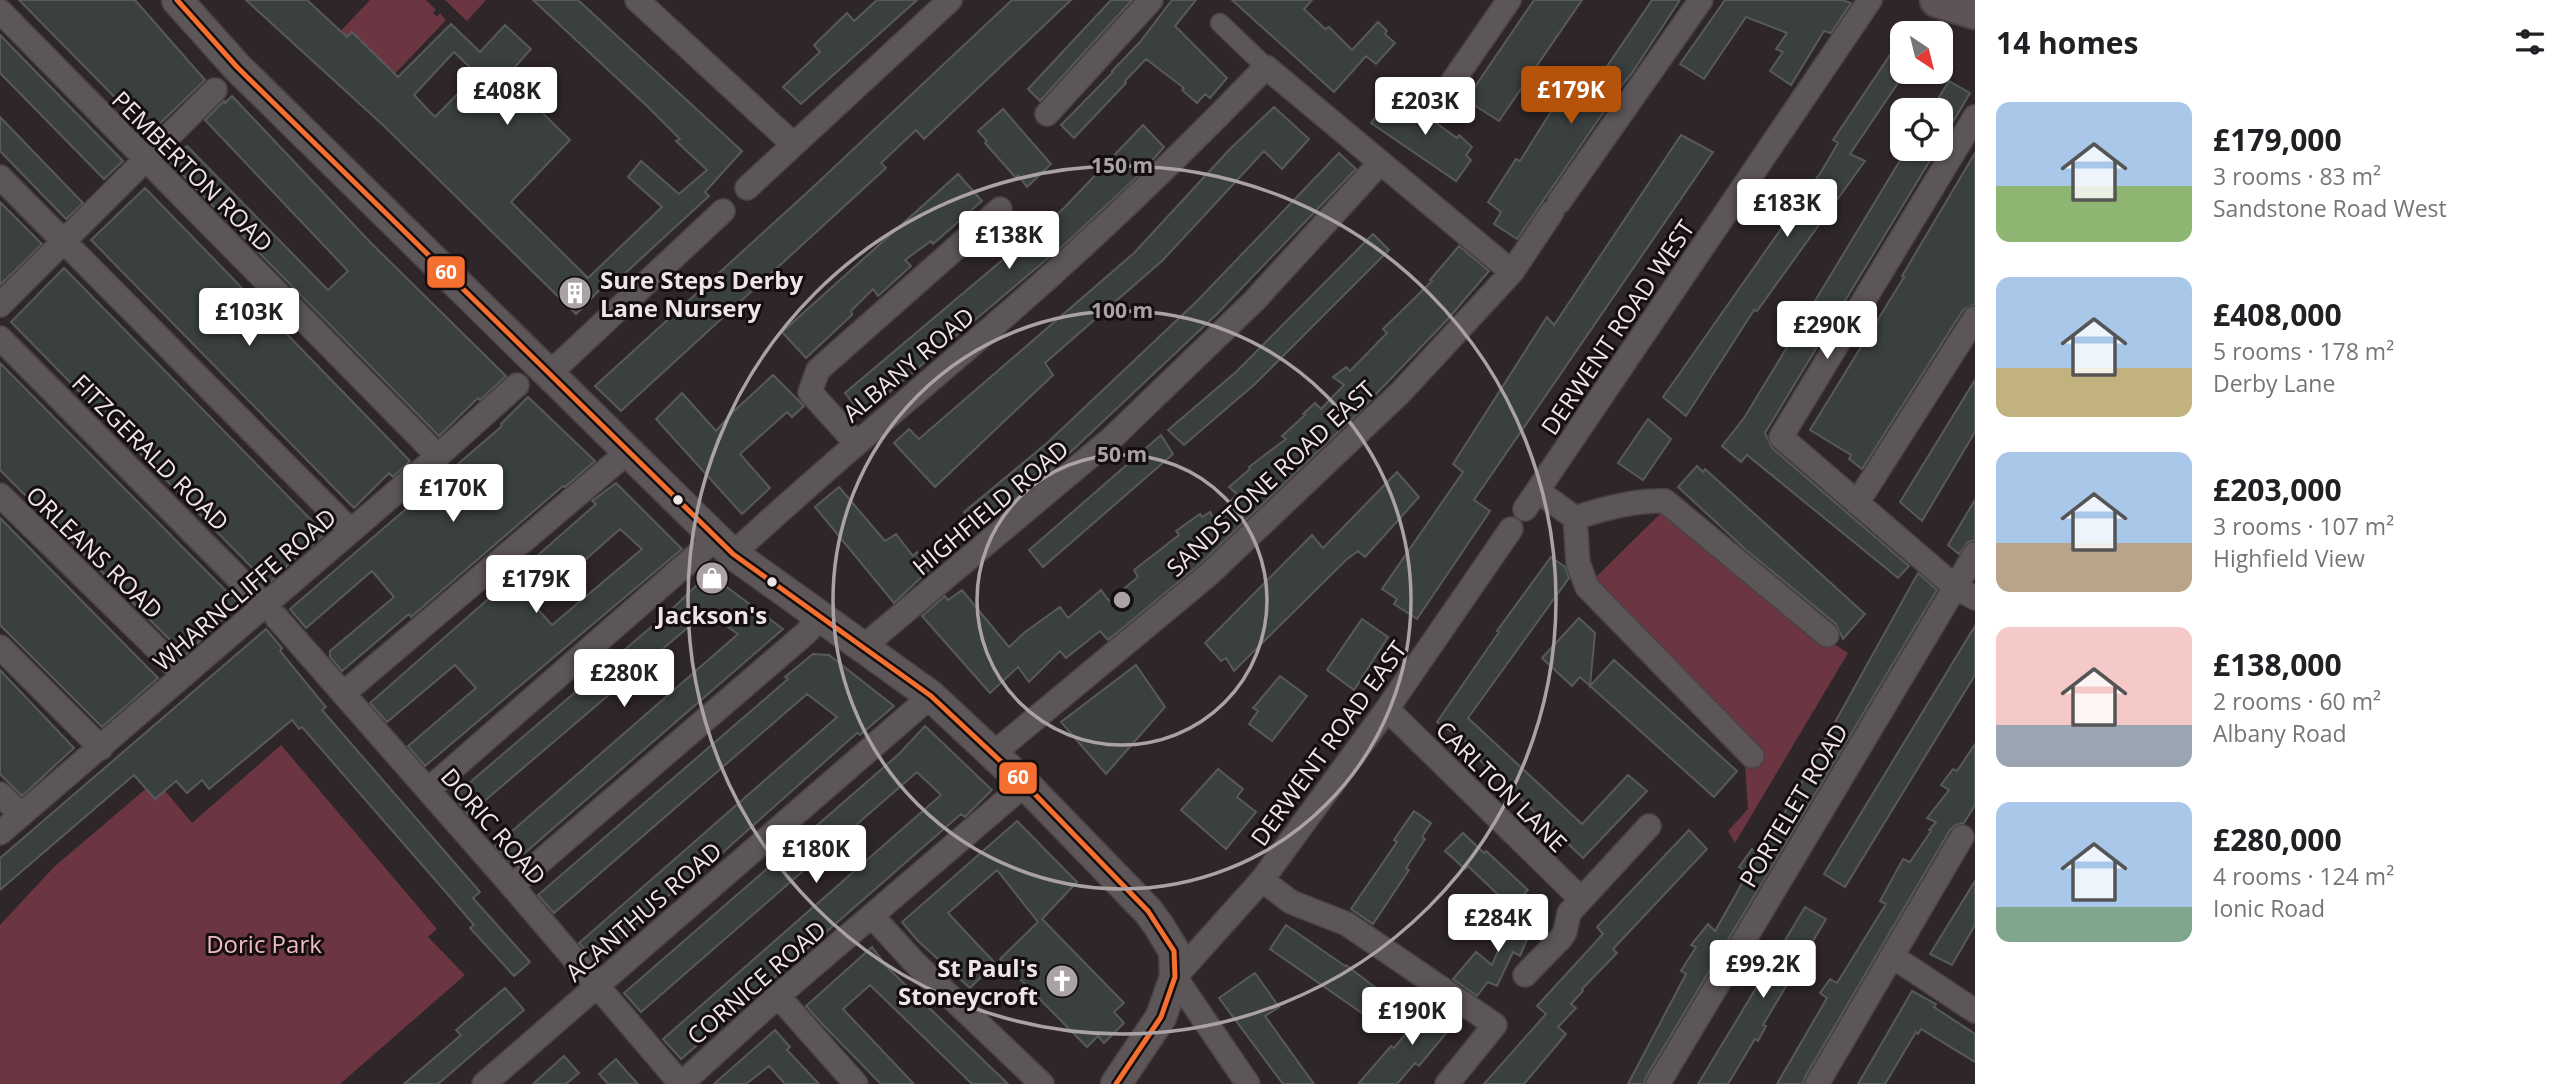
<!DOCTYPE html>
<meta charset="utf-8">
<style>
body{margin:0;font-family:"Open Sans",sans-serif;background:#f2f2f2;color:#202124;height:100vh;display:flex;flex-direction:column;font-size:26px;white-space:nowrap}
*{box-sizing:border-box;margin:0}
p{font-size:23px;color:#757577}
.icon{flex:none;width:38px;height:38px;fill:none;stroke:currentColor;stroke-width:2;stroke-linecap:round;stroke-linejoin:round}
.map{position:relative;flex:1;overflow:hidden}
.panel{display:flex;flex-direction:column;background:#fff;width:595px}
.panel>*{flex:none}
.needle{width:46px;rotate:145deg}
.tools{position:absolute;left:1890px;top:21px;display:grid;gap:14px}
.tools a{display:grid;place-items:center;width:63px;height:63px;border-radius:14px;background:#fff;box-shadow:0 2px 5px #0004;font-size:35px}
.price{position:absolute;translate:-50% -60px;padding:0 16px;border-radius:7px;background:#fff;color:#222;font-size:23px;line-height:46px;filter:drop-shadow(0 2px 4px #0008)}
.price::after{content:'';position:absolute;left:50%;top:42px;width:21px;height:16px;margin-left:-10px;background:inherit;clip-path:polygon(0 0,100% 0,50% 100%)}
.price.active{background:#b45309;color:#fff}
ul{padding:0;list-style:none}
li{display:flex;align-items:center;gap:21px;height:175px;padding:0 21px}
li span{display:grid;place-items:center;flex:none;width:196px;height:140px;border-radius:14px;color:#555}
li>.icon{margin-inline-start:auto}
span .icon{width:84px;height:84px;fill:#fffc;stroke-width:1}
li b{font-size:30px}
h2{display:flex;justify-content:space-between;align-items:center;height:84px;padding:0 21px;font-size:30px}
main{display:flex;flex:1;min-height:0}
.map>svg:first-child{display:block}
.green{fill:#6b3642}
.building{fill:#3a3f40;stroke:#58595a;stroke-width:2;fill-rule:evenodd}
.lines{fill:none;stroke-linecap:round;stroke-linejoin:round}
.pedestrian-casing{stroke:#494244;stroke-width:21}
.minor-casing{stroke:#494244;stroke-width:26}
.tertiary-casing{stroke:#494244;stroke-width:33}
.secondary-casing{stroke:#494244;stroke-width:37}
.pedestrian{stroke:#5d5658;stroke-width:18}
.minor{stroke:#5d5658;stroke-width:23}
.tertiary{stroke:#5d5658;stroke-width:30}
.secondary{stroke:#5e5456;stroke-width:33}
.bus-1-casing{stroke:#150e0f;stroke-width:10}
.bus-1{stroke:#f46f30;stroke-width:5}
.ring{fill:none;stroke:#aba2a4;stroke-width:3.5}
.bus-dot{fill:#efe4e6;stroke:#150e0f;stroke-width:2.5}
.labels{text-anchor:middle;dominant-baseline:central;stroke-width:6;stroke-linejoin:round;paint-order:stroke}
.street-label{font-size:24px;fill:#efe4e6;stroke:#150e0f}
.poi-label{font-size:24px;font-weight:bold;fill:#efe4e6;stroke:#150e0f;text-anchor:start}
.park-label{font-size:24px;fill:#efbbc3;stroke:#150e0f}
.centre{fill:#aba2a4;stroke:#150e0f;stroke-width:3.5}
.ring-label{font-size:21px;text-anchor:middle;font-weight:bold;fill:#aba2a4;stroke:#150e0f;stroke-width:6;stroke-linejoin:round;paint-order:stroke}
.line-badge{stroke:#150e0f;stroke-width:2.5}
.badge-label{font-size:19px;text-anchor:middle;font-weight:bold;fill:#fff}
</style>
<main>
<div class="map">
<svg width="1975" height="1084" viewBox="0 0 1975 1084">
<rect width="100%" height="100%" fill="#2e2628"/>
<!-- green -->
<path class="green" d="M370 0H426L436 10 433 13 437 17 440 13 446 20 385 84 387 66 374 53 363 63 352 32 342 43 335 37Z
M445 0H486L467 21Z
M1666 508 1820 635 1848 653 1735 843 1728 831 1748 809 1745 764 1593 580Z
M281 745 437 929 428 937 465 975 340 1084H0V925L54 867 156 780 192 823Z"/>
<!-- building -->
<path class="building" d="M19 0H135L205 80 150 133Z
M246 0H307L347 37 352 32 398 77 451 24 480 52 505 25 531 49 506 77 570 140 511 202 588 278 662 207 628 177 641 161 679 194 707 170 676 141 680 139 648 107 533 0H578L742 151 705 192 709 196 620 278 616 273 576 314 384 126ZM454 52 477 74 435 117 414 95Z
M877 0H917L801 104 783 87 820 52 814 45 847 13 854 21Z
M1012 0H1071L924 139 916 130 881 163 886 168 621 411 595 386 811 189Z
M1111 0H1132L1040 101 1028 89Z
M1172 0H1196L1175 26 1227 78 1210 98 1205 94 1197 103 1182 90 1184 88 1146 59 1125 81 1126 83 1074 138 1061 125 1113 72 1112 71 1140 42Z
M1232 0H1312L1304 9 1325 29 1329 27 1352 50 1378 22 1387 31 1385 34 1395 43 1376 64 1366 56 1334 92Z
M1534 0H1582L1499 121 1466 100Z
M1652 0H1680L1632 73 1620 88 1517 239 1494 224 1501 212 1488 202 1516 159 1520 161 1562 94 1577 76 1593 87Z
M1725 0H1842L1851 3 1831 33 1824 31 1791 85 1770 71 1783 52 1776 49 1787 33 1746 17 1704 79 1680 64Z
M0 35 123 161 104 179 0 73Z
M1902 37V77L1850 154 1865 161 1757 311 1754 310 1686 416 1663 397 1821 172 1838 143 1833 140Z
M1949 81 1970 93 1941 142V110H1931Z
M232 96 370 242 506 376 480 400 478 398 439 436 170 162 187 146 328 290 348 271 205 120 224 101 225 103Z
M1411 96 1427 103 1421 112 1457 138 1459 135 1472 147 1466 155 1471 160 1456 181 1371 123 1386 103 1399 111Z
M1274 107 1309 139 1282 169 1264 151 1163 260 1045 363 1053 375 935 487 894 443 909 429 919 439 1134 253 1229 150Z
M1003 109 1051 164 1027 187 1018 175 1016 178 985 143 987 141 978 131Z
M0 117 83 203 66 219 0 151Z
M1143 125 1164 147 1142 172 1065 244 862 415 845 393 1064 208Z
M1681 135 1713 152 1474 500 1490 511 1417 619 1394 604 1397 599 1382 589 1463 472 1453 464 1547 317 1554 325Z
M1907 149H1937L1765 433 1772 448 1909 566 1898 578 1747 455 1741 462 1722 446 1744 418Z
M1339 153 1356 169 1352 173 1218 313 1059 463 979 529 964 512 1047 443 1197 301Z
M1975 153V304L1963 310 1862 469 1849 459 1851 455 1810 430 1904 277 1902 276Z
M958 174 982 201 933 244 931 241 905 260 911 266 878 296 873 289 851 311 852 315 806 358 782 332Z
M145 188 410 461 393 477 389 473 354 508 91 240Z
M0 202 42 244 0 285Z
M1373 234 1389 250 1255 384 1184 445 1168 430 1237 371Z
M1459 246 1489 271 1448 319 1359 412 1199 565 1108 640 1100 631 1066 658 1060 651 1029 682 1018 667 990 693 922 616 945 596 948 600 962 590 1009 647 1025 632 1060 607 1068 618 1101 590 1109 601 1138 577 1134 570 1179 535 1176 531 1200 514 1202 517 1210 512 1214 519 1237 494 1229 487 1250 469 1249 467 1286 439 1282 436 1305 415 1303 414 1315 403 1321 409 1344 385 1333 377 1346 367 1350 371 1387 333 1383 329 1432 281 1430 280Z
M64 268 325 534 306 551 305 549 268 584 11 322Z
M0 363 239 604 185 655 0 470Z
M773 375 804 406 792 417 787 412 740 454 770 488 742 514 656 419 682 393 716 431 734 411Z
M1975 380V432L1922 521 1900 502Z
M528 397 595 461 565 487 563 486 411 617 409 614 342 671 330 657V651L394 597 372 571 306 628 290 609 502 426 501 424Z
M1648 419 1671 439 1643 480 1618 463Z
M1161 435 1173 454 1043 567 1029 550Z
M1697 466 1703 472 1705 469 1865 614 1843 639 1836 624 1745 549 1678 487Z
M1397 472 1419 497 1365 557 1358 551 1346 560 1234 671 1226 658 1221 661 1205 643 1312 535 1323 548Z
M616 483 682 549 425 766 408 746 476 688 455 665 387 722 370 703 596 504 592 501ZM620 529 642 549 552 625 534 605Z
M839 487 885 541 896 534 913 556 917 552 929 570 894 603 815 507Z
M1975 500V540L1968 542 1959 554 1948 545Z
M0 518 158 678 102 727 0 625Z
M1551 557 1565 567 1569 578 1468 718 1582 824 1628 775 1647 791 1583 858 1468 749 1472 746 1437 722 1499 632 1497 631Z
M1918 573 1937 590 1646 1077 1644 1084H1628L1686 974 1681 971 1696 947 1691 945 1708 924 1715 931 1748 873 1739 867 1752 849 1760 857Z
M704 578 716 579 783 629 512 864 495 846 738 634 706 612 468 815 454 796 671 610Z
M1579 618 1595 633 1590 686 1614 660 1737 771 1714 797 1580 677 1572 686 1542 658Z
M1362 619 1388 637 1354 690 1327 670Z
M1975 626V675L1845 887 1824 874Z
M266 629 282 648 280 651 326 707 322 710 480 892 473 898 530 962 514 976 470 928 474 925 450 897 302 727 299 729 292 720 209 789 202 780 187 793 176 781 155 799 134 775 0 890V858Z
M813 654 829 655 894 706 860 735 857 733 721 854 719 851 595 961 579 943 837 717 807 694 554 913 538 895 788 679 785 677Z
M1136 665 1165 707 1106 774 1061 722Z
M0 670 74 748 22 796 0 774Z
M1280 676 1307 696 1272 741 1249 724 1258 711 1253 708Z
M925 726 992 790 965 817 961 814 681 1059 663 1039 941 795 917 772 641 1012 624 993 899 754Z
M1975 744V805L1964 823 1956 825 1950 830 1805 1077 1803 1084H1777L1827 998 1820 993 1830 979 1837 983 1886 904 1880 901 1903 859 1910 862 1931 831 1929 830 1936 822 1927 818 1949 790 1941 785 1953 769 1957 771Z
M1218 769 1243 789 1237 797 1256 812 1226 849 1181 810Z
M1414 811 1431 823 1422 837 1425 839 1406 868 1409 870 1373 924 1351 909 1397 842 1394 840Z
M1017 821 1077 882 1042 919 1124 1003 1114 1012 1124 1023 1104 1043 1098 1036 1087 1047 1000 959 1038 922 997 870 948 913 995 963 970 988 917 940 902 922Z
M1689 830 1707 849 1613 949 1617 953 1582 989 1583 991 1571 1004 1576 1008 1558 1027 1566 1034 1524 1084H1484L1546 1014 1537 1006 1603 934 1597 927Z
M1463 833 1484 853 1486 851 1528 890 1511 907 1468 866 1465 869 1445 851Z
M1975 881V925L1952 965 1930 954Z
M1518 904 1538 913 1520 956 1513 952 1497 986 1488 982 1477 996 1453 979 1476 952 1492 965Z
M1805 907 1826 919 1763 1025 1766 1026 1758 1041 1755 1039 1728 1084H1698Z
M1286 925 1345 966 1346 965 1385 995 1369 1018 1270 949Z
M872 947 888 968 1008 1084H972L870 985 843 1009 914 1084H881L824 1026 806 1006Z
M1255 973 1279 1007 1265 1016 1314 1084H1283L1219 998Z
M505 988 524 1010 438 1084H404L461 1035 456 1030Z
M1912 991 1936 1004 1934 1007 1975 1034V1062L1921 1029 1918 1034 1916 1032 1885 1084H1858Z
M1434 1000 1457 1020 1419 1066 1415 1063 1397 1084H1358L1391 1046 1394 1048Z
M775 1030 790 1047 787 1050 819 1084H785L769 1066 746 1084H714Z
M564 1056 579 1073 566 1084H533Z
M616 1059 627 1072 638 1084H608L599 1074Z"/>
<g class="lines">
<defs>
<path id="pedestrian" d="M1220 23 1266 67"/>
<path id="minor" d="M637 0 793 144
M0 11 438 456
M1453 81 1509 0
M1047 114 1151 0
M1975 117 1781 437 1954 586 1975 598
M0 177 351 531
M747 188 950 0
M1559 202 1701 0
M0 305 215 90
M0 338 265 605
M549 374 723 211
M856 443 810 392 818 370 1000 209
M1538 491 1575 518C1604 508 1634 500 1665 501L1827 635
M0 495 184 675
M1857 503 1975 318
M1525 509 1870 0
M1575 518 1578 563 1587 587 1752 756
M733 554C824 469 919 391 1013 309 1101 232 1185 151 1266 67L1512 272
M277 618 512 886 681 1084
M864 646 1112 438 1255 300 1380 163
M0 647 101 748
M344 693 629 451
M1387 709 1581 899
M994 753 1208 575 1401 392 1512 272 1552 212
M428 790 716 538
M0 794 21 815
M0 833 438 456 517 385
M1262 880 1291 902 1347 924 1495 1025 1447 1084
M512 886 806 633 821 617
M872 916 915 963 1042 1084
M1892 956 1975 1011
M1525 975 1561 938 1565 932 1569 913 1649 826
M778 996 856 1084
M484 1084 931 696
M681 1084 778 996 1025 784
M1248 1084 1175 977 1262 880 1387 709 1511 529
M1658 1084 1975 554
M1817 1084 1962 837"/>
<path id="tertiary" d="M177 0 237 67 716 538 733 554 931 696 1025 784 1148 911 1159 926 1174 951 1175 977 1161 1017 1116 1084"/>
<path id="secondary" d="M1937 0 1975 12"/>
</defs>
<!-- pedestrian casing -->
<use href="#pedestrian" class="pedestrian-casing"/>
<!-- minor casing -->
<use href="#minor" class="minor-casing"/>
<!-- tertiary casing -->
<use href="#tertiary" class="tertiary-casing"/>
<!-- secondary casing -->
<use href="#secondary" class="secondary-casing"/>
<!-- pedestrian -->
<use href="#pedestrian" class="pedestrian"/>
<!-- minor -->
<use href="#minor" class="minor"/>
<!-- tertiary -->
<use href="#tertiary" class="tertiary"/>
<!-- secondary -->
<use href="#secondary" class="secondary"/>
<defs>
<path id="bus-1" d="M177 0 237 67 733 554 931 696 1025 784 1148 911 1174 951 1175 977 1161 1017 1116 1084"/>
</defs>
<!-- bus-1 casing -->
<use href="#bus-1" class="bus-1-casing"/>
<!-- bus-1 -->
<use href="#bus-1" class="bus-1"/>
</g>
<!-- distance rings -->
<g class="ring">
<circle cx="1122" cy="600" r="145"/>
<circle cx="1122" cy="600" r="289"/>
<circle cx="1122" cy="600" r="434"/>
</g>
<!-- icons -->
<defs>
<symbol id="building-disc" viewBox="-11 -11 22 22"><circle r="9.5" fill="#aba2a4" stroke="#150e0f"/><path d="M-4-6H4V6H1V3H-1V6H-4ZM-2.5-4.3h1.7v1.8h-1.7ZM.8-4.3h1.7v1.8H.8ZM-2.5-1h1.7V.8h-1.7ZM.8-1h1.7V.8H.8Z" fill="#fff"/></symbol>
<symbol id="shop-disc" viewBox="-11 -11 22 22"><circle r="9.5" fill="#aba2a4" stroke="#150e0f"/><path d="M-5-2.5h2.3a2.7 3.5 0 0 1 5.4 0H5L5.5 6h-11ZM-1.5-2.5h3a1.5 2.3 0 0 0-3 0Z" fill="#fff"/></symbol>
<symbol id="church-disc" viewBox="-11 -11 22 22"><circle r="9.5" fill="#aba2a4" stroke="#150e0f"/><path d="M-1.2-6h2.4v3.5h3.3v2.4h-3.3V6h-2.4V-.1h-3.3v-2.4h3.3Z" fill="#fff"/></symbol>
</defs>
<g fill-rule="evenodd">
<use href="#building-disc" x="556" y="274" width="38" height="38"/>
<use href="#shop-disc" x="693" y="559" width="38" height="38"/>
<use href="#church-disc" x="1043" y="962" width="38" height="38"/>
</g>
<!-- markers -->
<g class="bus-dot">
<circle cx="678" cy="500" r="6"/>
<circle cx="772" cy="582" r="6"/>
</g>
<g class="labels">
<!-- street labels -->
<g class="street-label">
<text transform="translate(193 171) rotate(45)">PEMBERTON ROAD</text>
<text transform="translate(1617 327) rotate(-56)">DERWENT ROAD WEST</text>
<text transform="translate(908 364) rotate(-40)">ALBANY ROAD</text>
<text transform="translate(151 452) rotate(45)">FITZGERALD ROAD</text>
<text transform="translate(1270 478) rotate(-43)">SANDSTONE ROAD EAST</text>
<text transform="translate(990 507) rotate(-40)">HIGHFIELD ROAD</text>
<text transform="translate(95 552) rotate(44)">ORLEANS ROAD</text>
<text transform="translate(244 589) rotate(-41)">WHARNCLIFFE ROAD</text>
<text transform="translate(1328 743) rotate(-54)">DERWENT ROAD EAST</text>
<text transform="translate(1502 786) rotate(45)">CARLTON LANE</text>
<text transform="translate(1793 805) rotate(-59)">PORTELET ROAD</text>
<text transform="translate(494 826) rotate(49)">DORIC ROAD</text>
<text transform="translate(643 911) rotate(-41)">ACANTHUS ROAD</text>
<text transform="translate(756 982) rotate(-41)">CORNICE ROAD</text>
</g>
<!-- poi labels -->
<g class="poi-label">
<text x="600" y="279">Sure Steps Derby<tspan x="600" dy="28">Lane Nursery</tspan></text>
<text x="712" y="614" text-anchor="middle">Jackson's</text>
<text x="1038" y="967" text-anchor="end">St Paul's<tspan x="1038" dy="28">Stoneycroft</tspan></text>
</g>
<!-- park labels -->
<g class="park-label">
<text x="264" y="943">Doric Park</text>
</g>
</g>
<circle cx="1122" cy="600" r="10" class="centre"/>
<g class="ring-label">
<text x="1122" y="173">150 m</text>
<text x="1122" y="318">100 m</text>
<text x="1122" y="462">50 m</text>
</g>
<g class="line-badge">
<rect x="426" y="255" width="40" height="34" rx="7" fill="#f46f30"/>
<rect x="998" y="761" width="40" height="34" rx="7" fill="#f46f30"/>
</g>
<g class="badge-label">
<text x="446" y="279">60</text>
<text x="1018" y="784">60</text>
</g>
</svg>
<div class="tools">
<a><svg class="needle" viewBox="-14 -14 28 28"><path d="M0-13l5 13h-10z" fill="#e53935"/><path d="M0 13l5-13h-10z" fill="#757577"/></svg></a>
<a><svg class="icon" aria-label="locate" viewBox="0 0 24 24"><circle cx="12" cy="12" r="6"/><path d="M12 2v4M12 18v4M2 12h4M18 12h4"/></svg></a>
</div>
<b class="price active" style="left:1571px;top:126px">£179K</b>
<b class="price" style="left:507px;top:127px">£408K</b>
<b class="price" style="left:1425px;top:137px">£203K</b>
<b class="price" style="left:1787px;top:239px">£183K</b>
<b class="price" style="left:1009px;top:271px">£138K</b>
<b class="price" style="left:249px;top:348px">£103K</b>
<b class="price" style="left:1827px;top:361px">£290K</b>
<b class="price" style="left:453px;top:524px">£170K</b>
<b class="price" style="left:536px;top:615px">£179K</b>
<b class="price" style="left:624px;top:709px">£280K</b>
<b class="price" style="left:816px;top:885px">£180K</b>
<b class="price" style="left:1498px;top:954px">£284K</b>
<b class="price" style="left:1763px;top:1000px">£99.2K</b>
<b class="price" style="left:1412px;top:1047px">£190K</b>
</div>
<section class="panel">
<h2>14 homes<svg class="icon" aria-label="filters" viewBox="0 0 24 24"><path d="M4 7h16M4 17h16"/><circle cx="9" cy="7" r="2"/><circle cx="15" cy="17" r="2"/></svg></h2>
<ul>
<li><span style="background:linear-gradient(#a9c7e8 60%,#8fb573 0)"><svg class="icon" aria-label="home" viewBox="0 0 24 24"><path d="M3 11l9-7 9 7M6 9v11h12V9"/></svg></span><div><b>£179,000</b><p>3 rooms · 83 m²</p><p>Sandstone Road West</p></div></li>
<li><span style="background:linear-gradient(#a9c7e8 65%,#c2b280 0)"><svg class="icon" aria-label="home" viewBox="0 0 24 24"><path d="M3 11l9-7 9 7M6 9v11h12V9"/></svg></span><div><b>£408,000</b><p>5 rooms · 178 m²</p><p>Derby Lane</p></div></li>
<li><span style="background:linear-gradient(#a9c7e8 65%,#b9a48a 0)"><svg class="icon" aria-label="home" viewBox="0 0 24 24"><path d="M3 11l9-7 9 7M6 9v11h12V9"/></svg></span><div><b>£203,000</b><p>3 rooms · 107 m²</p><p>Highfield View</p></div></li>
<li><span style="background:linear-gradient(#f6c9c9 70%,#9aa5b1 0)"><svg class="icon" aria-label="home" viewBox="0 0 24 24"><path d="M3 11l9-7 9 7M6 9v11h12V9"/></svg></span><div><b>£138,000</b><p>2 rooms · 60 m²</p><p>Albany Road</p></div></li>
<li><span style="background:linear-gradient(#a9c7e8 75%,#7fa58c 0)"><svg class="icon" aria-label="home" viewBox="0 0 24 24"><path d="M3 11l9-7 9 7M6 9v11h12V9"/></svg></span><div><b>£280,000</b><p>4 rooms · 124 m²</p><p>Ionic Road</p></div></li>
</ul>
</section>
</main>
